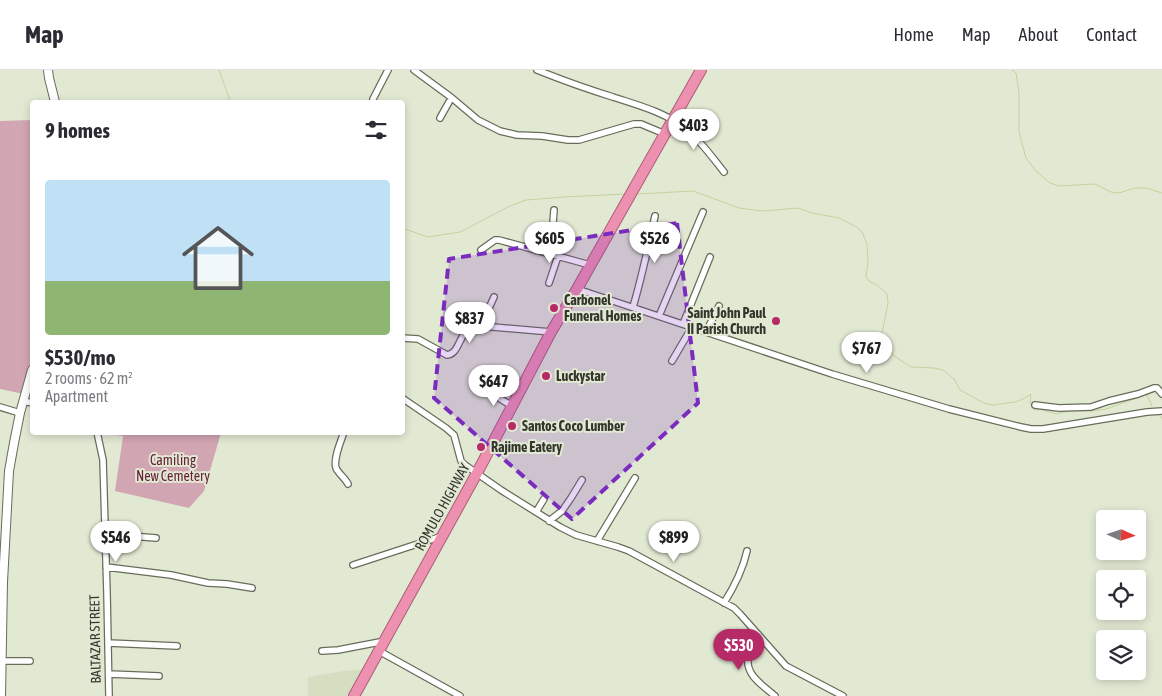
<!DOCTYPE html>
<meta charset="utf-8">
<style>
body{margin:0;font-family:"Asap Condensed",sans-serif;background:#f2f2f3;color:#2b2b33;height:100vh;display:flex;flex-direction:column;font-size:19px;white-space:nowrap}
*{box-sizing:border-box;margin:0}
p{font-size:16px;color:#7c7c81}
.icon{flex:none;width:28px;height:28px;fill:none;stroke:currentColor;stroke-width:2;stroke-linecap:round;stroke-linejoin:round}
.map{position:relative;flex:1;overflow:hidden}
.panel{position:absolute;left:30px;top:30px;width:375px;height:335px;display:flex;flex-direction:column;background:#fff;border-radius:5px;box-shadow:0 2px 8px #0003}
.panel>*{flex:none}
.needle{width:32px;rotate:93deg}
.fabs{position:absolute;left:1096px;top:440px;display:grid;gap:10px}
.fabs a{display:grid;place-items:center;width:50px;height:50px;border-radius:5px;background:#fff;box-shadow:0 2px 8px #0003;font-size:25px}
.price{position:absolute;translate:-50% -42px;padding:0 11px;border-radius:18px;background:#fff;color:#222;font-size:16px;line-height:32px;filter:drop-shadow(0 1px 2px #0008)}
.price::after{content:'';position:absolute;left:50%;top:30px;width:15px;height:11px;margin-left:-8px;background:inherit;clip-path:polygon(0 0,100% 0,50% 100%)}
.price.active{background:#b62b67;color:#fff}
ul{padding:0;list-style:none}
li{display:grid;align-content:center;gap:10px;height:265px;padding:0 15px}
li+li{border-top:1px solid #e1e1e2}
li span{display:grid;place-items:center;height:155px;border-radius:5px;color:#555}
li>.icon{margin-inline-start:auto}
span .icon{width:90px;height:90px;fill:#fffc;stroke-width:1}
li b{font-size:21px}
h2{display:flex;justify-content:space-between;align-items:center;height:60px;padding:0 15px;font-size:21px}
header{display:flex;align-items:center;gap:30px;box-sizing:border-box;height:70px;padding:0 25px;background:#fff;border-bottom:1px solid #e1e1e2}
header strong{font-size:24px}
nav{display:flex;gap:28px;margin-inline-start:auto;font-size:18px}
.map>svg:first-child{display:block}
.built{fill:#d5dec1}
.green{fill:#d1a6b2}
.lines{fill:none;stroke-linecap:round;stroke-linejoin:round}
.stream{stroke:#c3d39c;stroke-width:1}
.minor-casing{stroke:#676d5a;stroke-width:8}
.tertiary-casing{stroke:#676d5a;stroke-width:10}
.trunk-casing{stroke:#aa5e76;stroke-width:12}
.minor{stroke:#fff;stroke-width:5.5}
.tertiary{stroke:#fff;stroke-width:8}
.trunk{stroke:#ee90b0;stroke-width:10}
.marked{fill:#7b2cbf;fill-opacity:0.2;stroke:#7b2cbf;stroke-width:4;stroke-dasharray:10 6;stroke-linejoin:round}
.poi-dot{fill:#b62b67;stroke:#e2e9d3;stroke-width:2}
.labels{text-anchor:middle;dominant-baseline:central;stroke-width:4;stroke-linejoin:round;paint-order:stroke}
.poi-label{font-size:14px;font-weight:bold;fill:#34362e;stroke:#e2e9d3;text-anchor:start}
.park-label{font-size:14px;fill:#68213d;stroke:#e2e9d3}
.street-label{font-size:14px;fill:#34362e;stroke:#e2e9d3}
</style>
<header>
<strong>Map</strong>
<nav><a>Home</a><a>Map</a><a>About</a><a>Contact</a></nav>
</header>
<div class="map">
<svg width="1162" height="626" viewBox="0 0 1162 626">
<rect width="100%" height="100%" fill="#e2e9d3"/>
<!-- built -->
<path class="built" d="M366 599 351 626H308V607L344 601Z"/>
<!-- green -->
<path class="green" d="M32 50V293L24 324 0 319V51Z
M103 363H221L204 421 189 438 115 421 123 366Z"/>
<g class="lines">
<!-- stream -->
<path class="stream" d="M219 0 227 22 230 32
M1012 0 1016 3 1019 22V62L1026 88 1036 101 1050 113 1059 116 1095 114 1111 122 1119 123 1135 118H1146L1162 123
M637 124 693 121 739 138 762 141 798 138 812 143 839 148 855 156 862 162 867 174 868 192 866 207 869 211 877 215 887 224 888 233 882 263 889 279 894 286 911 297 934 298 943 300 954 309 960 320 984 333 993 335 1015 332 1023 329 1031 324 1030 333 1034 340H1043L1056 344 1069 341H1092L1106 339 1157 321
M402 158 428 167 460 162 510 136 526 130 564 127 625 124
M1147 325 1152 336
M1158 343 1162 349"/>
<defs>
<path id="minor" d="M414 0 452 28 478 50 500 61 517 65 542 66 568 70H579L634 54H641L665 64
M537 0C562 10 587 19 613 27 637 35 665 42 686 59 701 71 712 87 724 102
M373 29 388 0
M440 48 449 32
M481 180 495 170H499L590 195
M547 183 553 153 554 140
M549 213 558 186
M577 219 832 304 949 339 1021 357 1031 359H1043L1147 342 1162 341
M633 237C642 207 648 177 655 146
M659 246 703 142
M683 254 710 187
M481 256 494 227
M706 262 719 236
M402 268 418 269 447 285C459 284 459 265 469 259 472 256 476 257 481 256L551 262
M672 291 692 257
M486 320 512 336
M402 328 446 358 454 365 461 391 465 395 501 420 560 457 576 465 618 477 629 481 734 538 740 544 786 596 843 626
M24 331 32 333
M1035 335 1059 338 1091 337 1109 331 1138 324 1154 318H1157L1162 324
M0 337 20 343
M97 362 103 390 107 523 109 626
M344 362C341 371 333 389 336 398 338 403 345 408 348 414
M536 442 544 429
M549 451 562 441 571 428 582 410
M105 465 131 466 156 468
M597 471 635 408
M353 495 442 466
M106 497 171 505 208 513 227 514 252 518
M724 533C734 517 743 499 747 481
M758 564C754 571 748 581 748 589 746 606 764 616 775 626
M108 573 177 576
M322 581 338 580 385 571
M379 581 460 626
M0 591H30
M109 604 159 606"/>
<path id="tertiary" d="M48 0 49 8 55 32
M1 626 3 512 9 401 14 373 20 343 32 300"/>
<path id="trunk" d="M354 626 477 403 551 262 577 219 701 0"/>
</defs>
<!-- minor casing -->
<use href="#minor" class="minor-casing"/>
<!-- tertiary casing -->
<use href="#tertiary" class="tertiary-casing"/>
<!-- trunk casing -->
<use href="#trunk" class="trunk-casing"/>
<!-- minor -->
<use href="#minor" class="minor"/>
<!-- tertiary -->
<use href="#tertiary" class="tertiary"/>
<!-- trunk -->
<use href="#trunk" class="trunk"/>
</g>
<!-- marked area -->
<path class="marked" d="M677 153 698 333 572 449 434 328 449 189Z"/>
<!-- markers -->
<g class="poi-dot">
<circle cx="554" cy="238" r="5"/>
<circle cx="776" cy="251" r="5"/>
<circle cx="546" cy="306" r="5"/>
<circle cx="512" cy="356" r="5"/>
<circle cx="481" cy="377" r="5"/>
</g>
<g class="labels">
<!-- poi labels -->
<g class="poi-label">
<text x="564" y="230">Carbonel<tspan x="564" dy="16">Funeral Homes</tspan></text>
<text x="766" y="243" text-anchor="end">Saint John Paul<tspan x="766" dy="16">II Parish Church</tspan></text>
<text x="556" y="306">Luckystar</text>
<text x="522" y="356">Santos Coco Lumber</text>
<text x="491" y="377">Rajime Eatery</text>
</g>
<!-- park labels -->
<g class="park-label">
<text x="173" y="390">Camiling<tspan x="173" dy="16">New Cemetery</tspan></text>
</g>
<!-- street labels -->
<g class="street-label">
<text transform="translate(442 437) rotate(-61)">ROMULO HIGHWAY</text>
<text transform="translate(95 569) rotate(-91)">BALTAZAR STREET</text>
</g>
</g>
</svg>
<div class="fabs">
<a><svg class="needle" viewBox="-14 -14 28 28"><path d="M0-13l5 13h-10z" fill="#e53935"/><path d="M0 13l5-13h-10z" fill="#7c7c81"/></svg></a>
<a><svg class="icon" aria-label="locate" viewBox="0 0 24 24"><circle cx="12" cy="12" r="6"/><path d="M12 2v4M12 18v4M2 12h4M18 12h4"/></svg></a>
<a><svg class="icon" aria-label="layers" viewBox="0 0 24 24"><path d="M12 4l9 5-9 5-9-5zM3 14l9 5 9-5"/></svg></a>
</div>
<b class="price" style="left:694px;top:81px">$403</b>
<b class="price" style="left:550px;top:194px">$605</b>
<b class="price" style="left:655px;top:194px">$526</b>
<b class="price" style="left:470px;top:274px">$837</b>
<b class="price" style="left:867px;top:304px">$767</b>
<b class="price" style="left:494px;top:337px">$647</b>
<b class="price" style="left:116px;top:493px">$546</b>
<b class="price" style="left:674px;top:493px">$899</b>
<b class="price active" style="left:739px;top:601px">$530</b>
<section class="panel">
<h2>9 homes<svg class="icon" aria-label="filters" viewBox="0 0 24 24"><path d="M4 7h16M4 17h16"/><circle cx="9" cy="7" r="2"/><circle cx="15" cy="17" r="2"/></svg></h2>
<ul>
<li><span style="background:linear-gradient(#bfe0f5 65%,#8fb573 0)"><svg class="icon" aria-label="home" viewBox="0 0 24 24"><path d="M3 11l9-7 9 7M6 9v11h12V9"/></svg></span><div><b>$530/mo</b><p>2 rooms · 62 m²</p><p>Apartment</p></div></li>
</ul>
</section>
</div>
